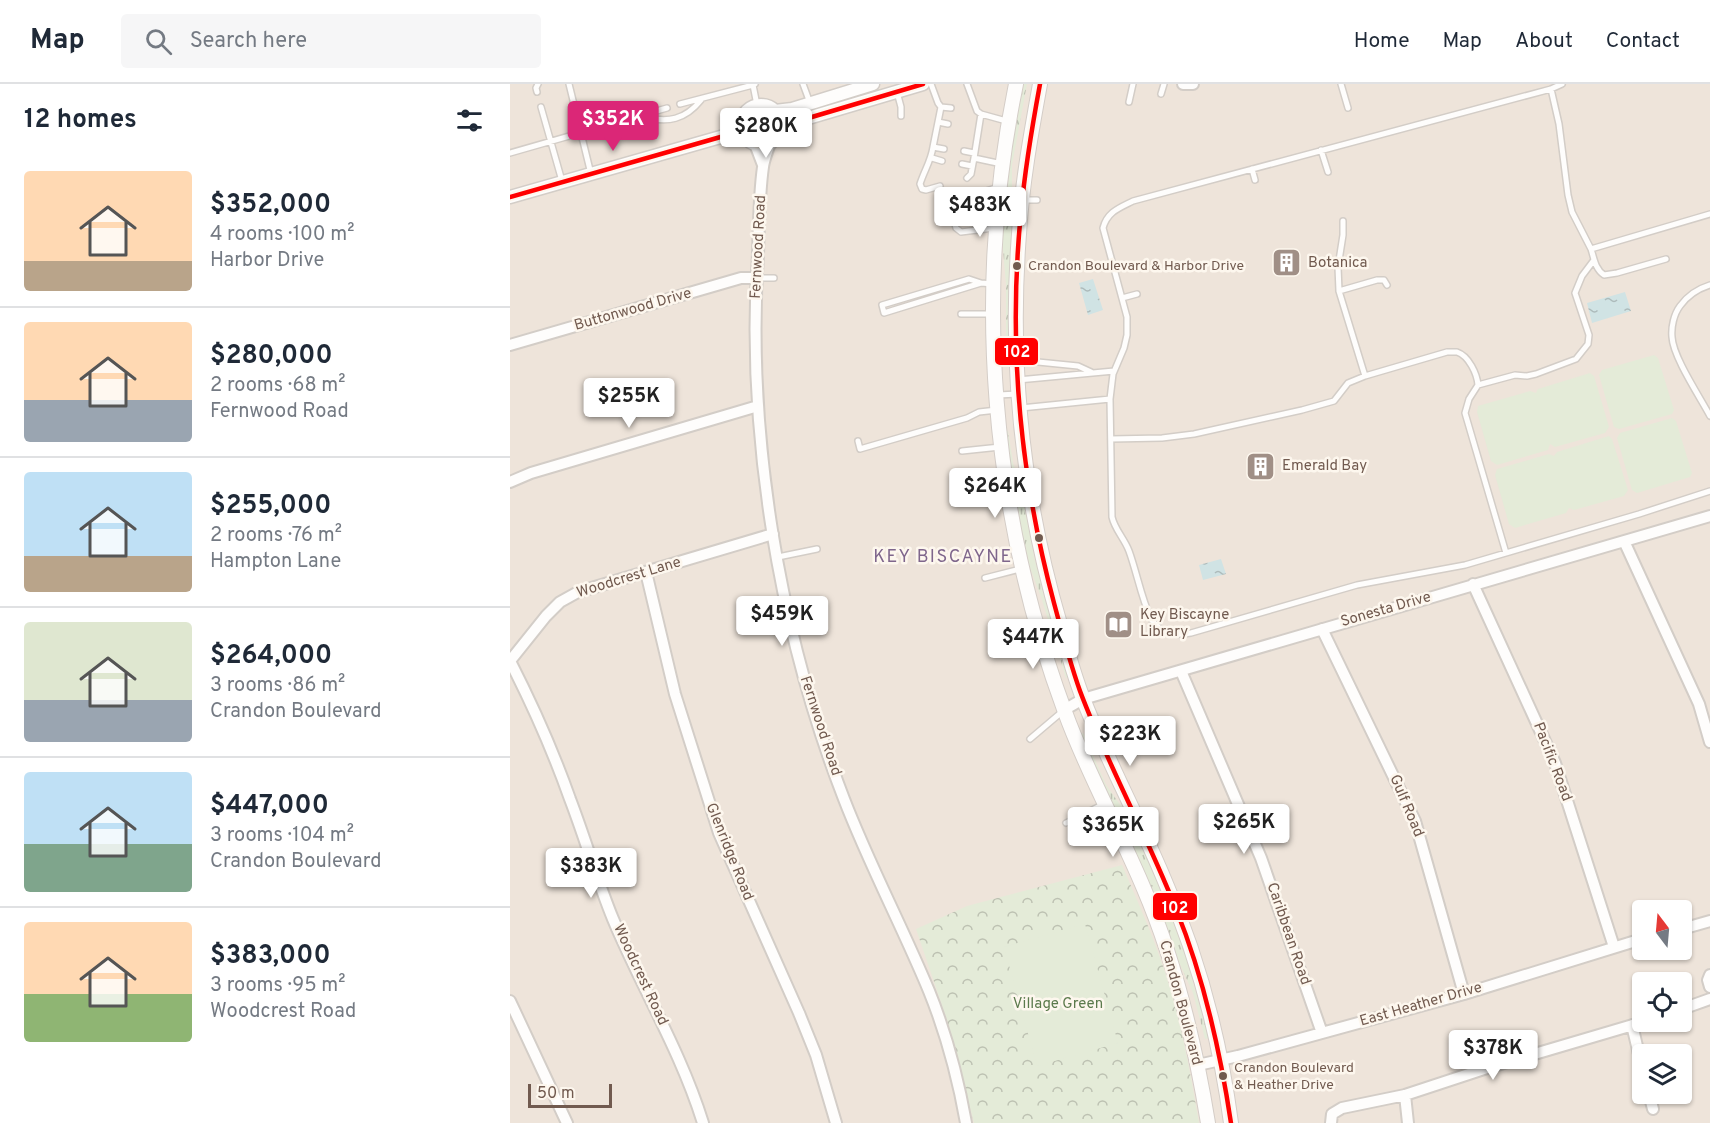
<!DOCTYPE html>
<meta charset="utf-8">
<style>
body{margin:0;font-family:Overpass,sans-serif;background:#f6f6f7;color:#1f2937;height:100vh;display:flex;flex-direction:column;font-size:22px;white-space:nowrap}
*{box-sizing:border-box;margin:0}
p{font-size:20px;color:#747a83}
.icon{flex:none;width:33px;height:33px;fill:none;stroke:currentColor;stroke-width:2;stroke-linecap:round;stroke-linejoin:round}
.map{position:relative;flex:1;overflow:hidden}
.drawer{display:flex;flex-direction:column;background:#fff;width:510px}
.drawer>*{flex:none}
.needle{width:39px;rotate:344deg}
.fabs{position:absolute;left:1122px;top:816px;display:grid;gap:12px}
.fabs a{display:grid;place-items:center;width:60px;height:60px;border-radius:6px;background:#fff;box-shadow:0 2px 4px #0004;font-size:30px}
.scale{position:absolute;left:18px;bottom:15px;width:84px;box-sizing:border-box;padding-left:6px;border:3px solid #715a4f;border-top:0;font-size:16px;line-height:21px;white-space:nowrap;color:#715a4f;-webkit-text-stroke:4px #fdf7ee;paint-order:stroke}
.price{position:absolute;translate:-50% -51px;padding:0 14px;border-radius:6px;background:#fff;color:#222;font-size:20px;line-height:39px;filter:drop-shadow(0 2px 3px #0008)}
.price::after{content:'';position:absolute;left:50%;top:36px;width:18px;height:14px;margin-left:-9px;background:inherit;clip-path:polygon(0 0,100% 0,50% 100%)}
.price.selected{background:#db2777;color:#fff}
ul{padding:0;list-style:none}
li{display:flex;align-items:center;gap:18px;height:150px;padding:0 24px}
li+li{border-top:2px solid #e0e1e3}
li span{display:grid;place-items:center;flex:none;width:168px;height:120px;border-radius:6px;color:#555}
li>.icon{margin-inline-start:auto}
span .icon{width:72px;height:72px;fill:#fffc;stroke-width:1}
li b{font-size:26px}
h2{display:flex;justify-content:space-between;align-items:center;height:72px;padding:0 24px;font-size:26px}
header{display:flex;align-items:center;gap:36px;box-sizing:border-box;height:84px;padding:0 30px;background:#fff;border-bottom:2px solid #e0e1e3}
header strong{font-size:28px}
nav{display:flex;gap:33px;margin-inline-start:auto;font-size:21px}
.search{width:420px;height:54px;background:#f6f6f7;display:flex;align-items:center;gap:15px;box-sizing:border-box;padding:0 21px;border-radius:6px;color:#747a83;font-size:22px}
main{display:flex;flex:1;min-height:0}
.map>svg:first-child{display:block}
.residential{fill:#eee4da;fill-rule:evenodd}
.grass{fill:url(#grass-tufts)}
.park{fill:url(#park-crowns)}
.pitch{fill:#e4ebd8}
.water{fill:url(#water-ripples)}
.lines{fill:none;stroke-linecap:round;stroke-linejoin:round}
.service-casing{stroke:#d3cdc7;stroke-width:8}
.minor-casing{stroke:#d3cdc7;stroke-width:14}
.tertiary-casing{stroke:#d3cdc7;stroke-width:15}
.secondary-casing{stroke:#d4cdc7;stroke-width:16}
.service{stroke:#fefdfc;stroke-width:5}
.minor{stroke:#fefdfc;stroke-width:10}
.tertiary{stroke:#fefdfc;stroke-width:12}
.secondary{stroke:#fefdfc;stroke-width:14}
.bus-1-casing{stroke:#fdf7ee;stroke-width:9}
.bus-1{stroke:#f00;stroke-width:4.5}
.bus-dot{fill:#715a4f;stroke:#fdf7ee;stroke-width:2}
.labels{text-anchor:middle;dominant-baseline:central;stroke-width:5;stroke-linejoin:round;paint-order:stroke}
.bus-label{font-size:14px;fill:#715a4f;stroke:#fdf7ee;text-anchor:start}
.street-label{font-size:15px;fill:#715a4f;stroke:#fdf7ee}
.poi-label{font-size:15px;fill:#715a4f;stroke:#fdf7ee;text-anchor:start}
.park-label{font-size:15px;fill:#5b7a4c;stroke:#fdf7ee}
.quarter-label{font-size:18px;letter-spacing:1.5px;fill:#7f668c;stroke:#fdf7ee}
.line-badge{stroke:#fdf7ee;stroke-width:2}
.badge-label{font-size:16px;text-anchor:middle;font-weight:bold;fill:#fff}
</style>
<header>
<strong>Map</strong>
<div class="search"><svg class="icon" aria-label="search" viewBox="0 0 24 24"><circle cx="10" cy="10" r="6"/><path d="M15 15l6 6"/></svg>Search here</div>
<nav><a>Home</a><a>Map</a><a>About</a><a>Contact</a></nav>
</header>
<main>
<section class="drawer">
<h2>12 homes<svg class="icon" aria-label="filters" viewBox="0 0 24 24"><path d="M4 7h16M4 17h16"/><circle cx="9" cy="7" r="2"/><circle cx="15" cy="17" r="2"/></svg></h2>
<ul>
<li><span style="background:linear-gradient(#ffd9b3 75%,#b9a48a 0)"><svg class="icon" aria-label="home" viewBox="0 0 24 24"><path d="M3 11l9-7 9 7M6 9v11h12V9"/></svg></span><div><b>$352,000</b><p>4 rooms · 100 m²</p><p>Harbor Drive</p></div></li>
<li><span style="background:linear-gradient(#ffd9b3 65%,#9aa5b1 0)"><svg class="icon" aria-label="home" viewBox="0 0 24 24"><path d="M3 11l9-7 9 7M6 9v11h12V9"/></svg></span><div><b>$280,000</b><p>2 rooms · 68 m²</p><p>Fernwood Road</p></div></li>
<li><span style="background:linear-gradient(#bfe0f5 70%,#b9a48a 0)"><svg class="icon" aria-label="home" viewBox="0 0 24 24"><path d="M3 11l9-7 9 7M6 9v11h12V9"/></svg></span><div><b>$255,000</b><p>2 rooms · 76 m²</p><p>Hampton Lane</p></div></li>
<li><span style="background:linear-gradient(#dfe7d0 65%,#9aa5b1 0)"><svg class="icon" aria-label="home" viewBox="0 0 24 24"><path d="M3 11l9-7 9 7M6 9v11h12V9"/></svg></span><div><b>$264,000</b><p>3 rooms · 86 m²</p><p>Crandon Boulevard</p></div></li>
<li><span style="background:linear-gradient(#bfe0f5 60%,#7fa58c 0)"><svg class="icon" aria-label="home" viewBox="0 0 24 24"><path d="M3 11l9-7 9 7M6 9v11h12V9"/></svg></span><div><b>$447,000</b><p>3 rooms · 104 m²</p><p>Crandon Boulevard</p></div></li>
<li><span style="background:linear-gradient(#ffd9b3 60%,#8fb573 0)"><svg class="icon" aria-label="home" viewBox="0 0 24 24"><path d="M3 11l9-7 9 7M6 9v11h12V9"/></svg></span><div><b>$383,000</b><p>3 rooms · 95 m²</p><p>Woodcrest Road</p></div></li>
</ul>
</section>
<div class="map">
<svg width="1200" height="1039" viewBox="0 0 1200 1039">
<defs>
<pattern id="grass-tufts" width="24" height="20" patternUnits="userSpaceOnUse" patternTransform="scale(1.5)"><rect width="24" height="20" fill="#e4ebd8"/><path d="M3 7l-1-3M5 7V3M7 7l1-3M15 17l-1-3M17 17v-4M19 17l1-3" fill="none" stroke="#bdc1b2"/></pattern>
<pattern id="park-crowns" width="20" height="18" patternUnits="userSpaceOnUse" patternTransform="scale(1.5)"><rect width="20" height="18" fill="#e4ebd8"/><path d="M2 6a3 3 0 1 1 6 0M12 15a3 3 0 1 1 6 0" fill="none" stroke="#bdc1b2"/></pattern>
<pattern id="water-ripples" width="26" height="14" patternUnits="userSpaceOnUse" patternTransform="scale(1.5)"><rect width="26" height="14" fill="#d0e3e4"/><path d="M2 4q2-2 4 0t4 0M15 11q2-2 4 0t4 0" fill="none" stroke="#adbbbb"/></pattern>
</defs>
<rect width="100%" height="100%" fill="#f6f1ec"/>
<!-- residential -->
<path class="residential" d="M0 0H1200V1039H0ZM1132 826H1172V866H1132ZM1132 898H1172V938H1132ZM1132 970H1172V1010H1132Z"/>
<!-- grass -->
<path class="grass" d="M514 0H517L502 81V133L499 201V273H496V201L492 153 504 47Z
M498 347 503 379 511 405 525 477 558 593 556 594 532 516 517 475 502 401 495 348Z
M573 649 596 701 614 726 641 780 674 867 699 954 695 955 683 909 668 876 645 812 584 683 571 650Z"/>
<!-- park -->
<path class="park" d="M612 781C627 816 642 849 654 885 671 935 680 987 689 1039H464L438 939 406 845 457 822Z"/>
<!-- pitch -->
<path class="pitch" d="M1144 271 1148 274 1164 326 1162 330 1109 345 1104 343 1089 291 1092 286Z
M1080 289 1084 292 1099 343 1095 349 1045 363 1040 360 1038 366 987 381 981 377 967 328 968 322 1020 307 1026 309 1028 305Z
M1162 334 1166 337 1182 389 1180 393 1127 409 1122 406 1107 354 1110 349Z
M1099 352 1102 355 1118 406 1114 412 1064 426 1059 424 1056 429 1005 444 999 440 985 391 987 385 1039 370 1044 372 1047 368Z
M575 840 608 959 527 982 494 863Z"/>
<!-- water -->
<path class="water" d="M583 195 593 226 578 231 569 199Z
M1115 208 1121 227 1082 239 1077 219Z
M711 475 716 490 693 496 689 481Z"/>
<g class="lines">
<defs>
<path id="service" d="M59 0 81 90
M245 0 243 1 247 21
M293 0 300 19
M421 0 428 19 431 23 423 63 434 65
M457 0 467 27 471 30 500 38
M831 0 838 24
M1041 5 1052 0
M27 8 26 4 28 0
M387 8 391 23V32
M651 10 654 0
M619 18 623 0
M170 20 243 1
M31 23 52 97
M431 23 441 24
M471 30 464 74 492 80
M134 33C158 39 175 36 191 16
M428 38 438 40
M423 63C421 77 414 87 410 100L412 105 416 106 430 102
M811 66 818 88
M454 67 464 69
M0 69 157 24
M422 74 432 77
M452 80 462 82
M742 85 745 96
M457 94 461 90 464 74
M514 116H527
M1200 130 1081 165 1062 128 1058 111 1049 40 1041 5 623 117C609 124 597 128 593 144L617 233V251L614 264 603 290 600 315 602 433C605 446 614 454 619 467 627 489 631 513 641 535 653 551 662 552 681 549L847 501 955 481 1129 430 1200 407
M484 144 451 148 446 144 440 122 443 117 489 103
M1081 165C1084 174 1085 185 1094 191L1107 189 1156 175
M248 194H264
M471 199 374 229 372 221 459 195 471 199 483 200
M1200 201C1187 205 1178 211 1170 222 1164 230 1161 243 1162 253 1163 273 1190 313 1200 332
M829 207 828 183 833 151V137
M612 214 627 210
M451 230H482
M508 276 568 282 581 288
M855 292 829 207 867 196H874L877 201
M508 296 604 287
M968 301 1005 291 1017 292 1026 290 1066 275 1078 260 1079 251 1065 209 1072 192 1084 176
M488 311 509 310
M511 324 600 315
M601 355 652 354 684 350 792 326 824 317 838 299 855 292 937 268C941 268 944 268 947 268 959 272 967 290 968 301L959 315 955 329 996 469
M348 357 350 365 457 334 469 328 487 326
M452 367 490 363
M268 473 307 465
M475 494 510 485
M493 562 529 552
M520 655 553 627
M556 739 594 720"/>
<path id="minor" d="M673 0H683
M260 59C258 66 254 75 253 83 249 111 249 142 248 170 236 350 269 547 334 715 359 780 392 842 419 907 436 949 448 994 456 1039
M245 60 253 81
M0 261 231 194H246
M0 398 21 389 248 322
M1114 457 1189 620 1200 658
M136 488 165 610 209 749 289 929 306 971 326 1039
M963 500 1045 679 1104 863
M812 545 905 737 954 910
M0 577C23 622 43 667 60 715 75 754 87 796 103 835 132 904 171 968 193 1039
M0 577 36 532 50 518 68 508 263 450
M671 587 751 774 812 949
M554 626 573 615 1200 432
M1172 845 1200 837
M1200 891 1198 896 1200 903
M0 917 57 1039
M1172 925 1200 915
M1122 941 1132 983
M688 981 728 972 954 910 1132 855
M1139 1010 1143 1025
M895 1011 898 1039
M821 1039 822 1030 832 1024 895 1011 977 984 1133 938"/>
<path id="tertiary" d="M231 41a20 20 0 1 1 40 0a20 20 0 1 1-40 0Z
M265 27 282 25 363 0
M269 48 288 37 413 0
M0 113 214 52 231 41"/>
<path id="secondary" d="M506 0C463 208 481 428 555 628 577 689 609 745 634 805 666 880 685 959 698 1039
M530 0C521 50 512 99 509 150 499 281 513 414 550 540 557 566 564 592 574 617 598 678 629 735 654 795 688 872 710 956 721 1039"/>
</defs>
<!-- service casing -->
<use href="#service" class="service-casing"/>
<!-- minor casing -->
<use href="#minor" class="minor-casing"/>
<!-- tertiary casing -->
<use href="#tertiary" class="tertiary-casing"/>
<!-- secondary casing -->
<use href="#secondary" class="secondary-casing"/>
<!-- service -->
<use href="#service" class="service"/>
<!-- minor -->
<use href="#minor" class="minor"/>
<!-- tertiary -->
<use href="#tertiary" class="tertiary"/>
<!-- secondary -->
<use href="#secondary" class="secondary"/>
<defs>
<path id="bus-1" d="M530 0C522 43 515 85 511 128 498 259 510 392 544 519 552 549 560 579 570 607 598 682 637 751 666 825 694 894 710 966 721 1039
M0 113 214 52 221 54H235L247 60H257L267 53 269 48 285 38 413 0"/>
</defs>
<!-- bus-1 casing -->
<use href="#bus-1" class="bus-1-casing"/>
<!-- bus-1 -->
<use href="#bus-1" class="bus-1"/>
</g>
<!-- icons -->
<defs>
<symbol id="building-square" viewBox="-11 -11 22 22"><rect x="-9" y="-9" width="18" height="18" rx="4" fill="#a08f86" stroke="#fdf7ee"/><path d="M-4-6H4V6H1V3H-1V6H-4ZM-2.5-4.3h1.7v1.8h-1.7ZM.8-4.3h1.7v1.8H.8ZM-2.5-1h1.7V.8h-1.7ZM.8-1h1.7V.8H.8Z" fill="#fff"/></symbol>
<symbol id="library-square" viewBox="-11 -11 22 22"><rect x="-9" y="-9" width="18" height="18" rx="4" fill="#a08f86" stroke="#fdf7ee"/><path d="M-6-4Q-3-5.5-.7-3.5V5Q-3 3-6 4ZM6-4Q3-5.5 .7-3.5V5Q3 3 6 4Z" fill="#fff"/></symbol>
</defs>
<g fill-rule="evenodd">
<use href="#building-square" x="760" y="162" width="33" height="33"/>
<use href="#building-square" x="734" y="366" width="33" height="33"/>
<use href="#library-square" x="592" y="524" width="33" height="33"/>
</g>
<!-- markers -->
<g class="bus-dot">
<circle cx="507" cy="182" r="5"/>
<circle cx="529" cy="454" r="5"/>
<circle cx="713" cy="992" r="5"/>
</g>
<g class="labels">
<!-- bus labels -->
<g class="bus-label">
<text x="518" y="182">Crandon Boulevard &amp; Harbor Drive</text>
<text x="724" y="984">Crandon Boulevard<tspan x="724" dy="17">&amp; Heather Drive</tspan></text>
</g>
<!-- street labels -->
<g class="street-label">
<text transform="translate(249 163) rotate(-87)">Fernwood Road</text>
<text transform="translate(123 226) rotate(-16)">Buttonwood Drive</text>
<text transform="translate(119 494) rotate(-17)">Woodcrest Lane</text>
<text transform="translate(876 526) rotate(-16)">Sonesta Drive</text>
<text transform="translate(310 642) rotate(72)">Fernwood Road</text>
<text transform="translate(1042 678) rotate(69)">Pacific Road</text>
<text transform="translate(896 722) rotate(67)">Gulf Road</text>
<text transform="translate(219 768) rotate(68)">Glenridge Road</text>
<text transform="translate(778 850) rotate(71)">Caribbean Road</text>
<text transform="translate(130 891) rotate(65)">Woodcrest Road</text>
<text transform="translate(670 919) rotate(75)">Crandon Boulevard</text>
<text transform="translate(911 921) rotate(-16)">East Heather Drive</text>
</g>
<!-- poi labels -->
<g class="poi-label">
<text x="798" y="179">Botanica</text>
<text x="772" y="382">Emerald Bay</text>
<text x="630" y="531">Key Biscayne<tspan x="630" dy="17">Library</tspan></text>
</g>
<!-- park labels -->
<g class="park-label">
<text x="548" y="920">Village Green</text>
</g>
<!-- quarter labels -->
<g class="quarter-label">
<text x="433" y="473">KEY BISCAYNE</text>
</g>
</g>
<g class="line-badge">
<rect x="484" y="253" width="45" height="29" rx="6" fill="#f00"/>
<rect x="642" y="808" width="46" height="29" rx="6" fill="#f00"/>
</g>
<g class="badge-label">
<text x="507" y="273">102</text>
<text x="665" y="829">102</text>
</g>
</svg>
<div class="fabs">
<a><svg class="needle" viewBox="-14 -14 28 28"><path d="M0-13l5 13h-10z" fill="#e53935"/><path d="M0 13l5-13h-10z" fill="#747a83"/></svg></a>
<a><svg class="icon" aria-label="locate" viewBox="0 0 24 24"><circle cx="12" cy="12" r="6"/><path d="M12 2v4M12 18v4M2 12h4M18 12h4"/></svg></a>
<a><svg class="icon" aria-label="layers" viewBox="0 0 24 24"><path d="M12 4l9 5-9 5-9-5zM3 14l9 5 9-5"/></svg></a>
</div>
<div class="scale">50 m</div>
<b class="price selected" style="left:103px;top:68px">$352K</b>
<b class="price" style="left:256px;top:75px">$280K</b>
<b class="price" style="left:470px;top:154px">$483K</b>
<b class="price" style="left:119px;top:345px">$255K</b>
<b class="price" style="left:485px;top:435px">$264K</b>
<b class="price" style="left:272px;top:563px">$459K</b>
<b class="price" style="left:523px;top:586px">$447K</b>
<b class="price" style="left:620px;top:683px">$223K</b>
<b class="price" style="left:734px;top:771px">$265K</b>
<b class="price" style="left:603px;top:774px">$365K</b>
<b class="price" style="left:81px;top:815px">$383K</b>
<b class="price" style="left:983px;top:997px">$378K</b>
</div>
</main>
